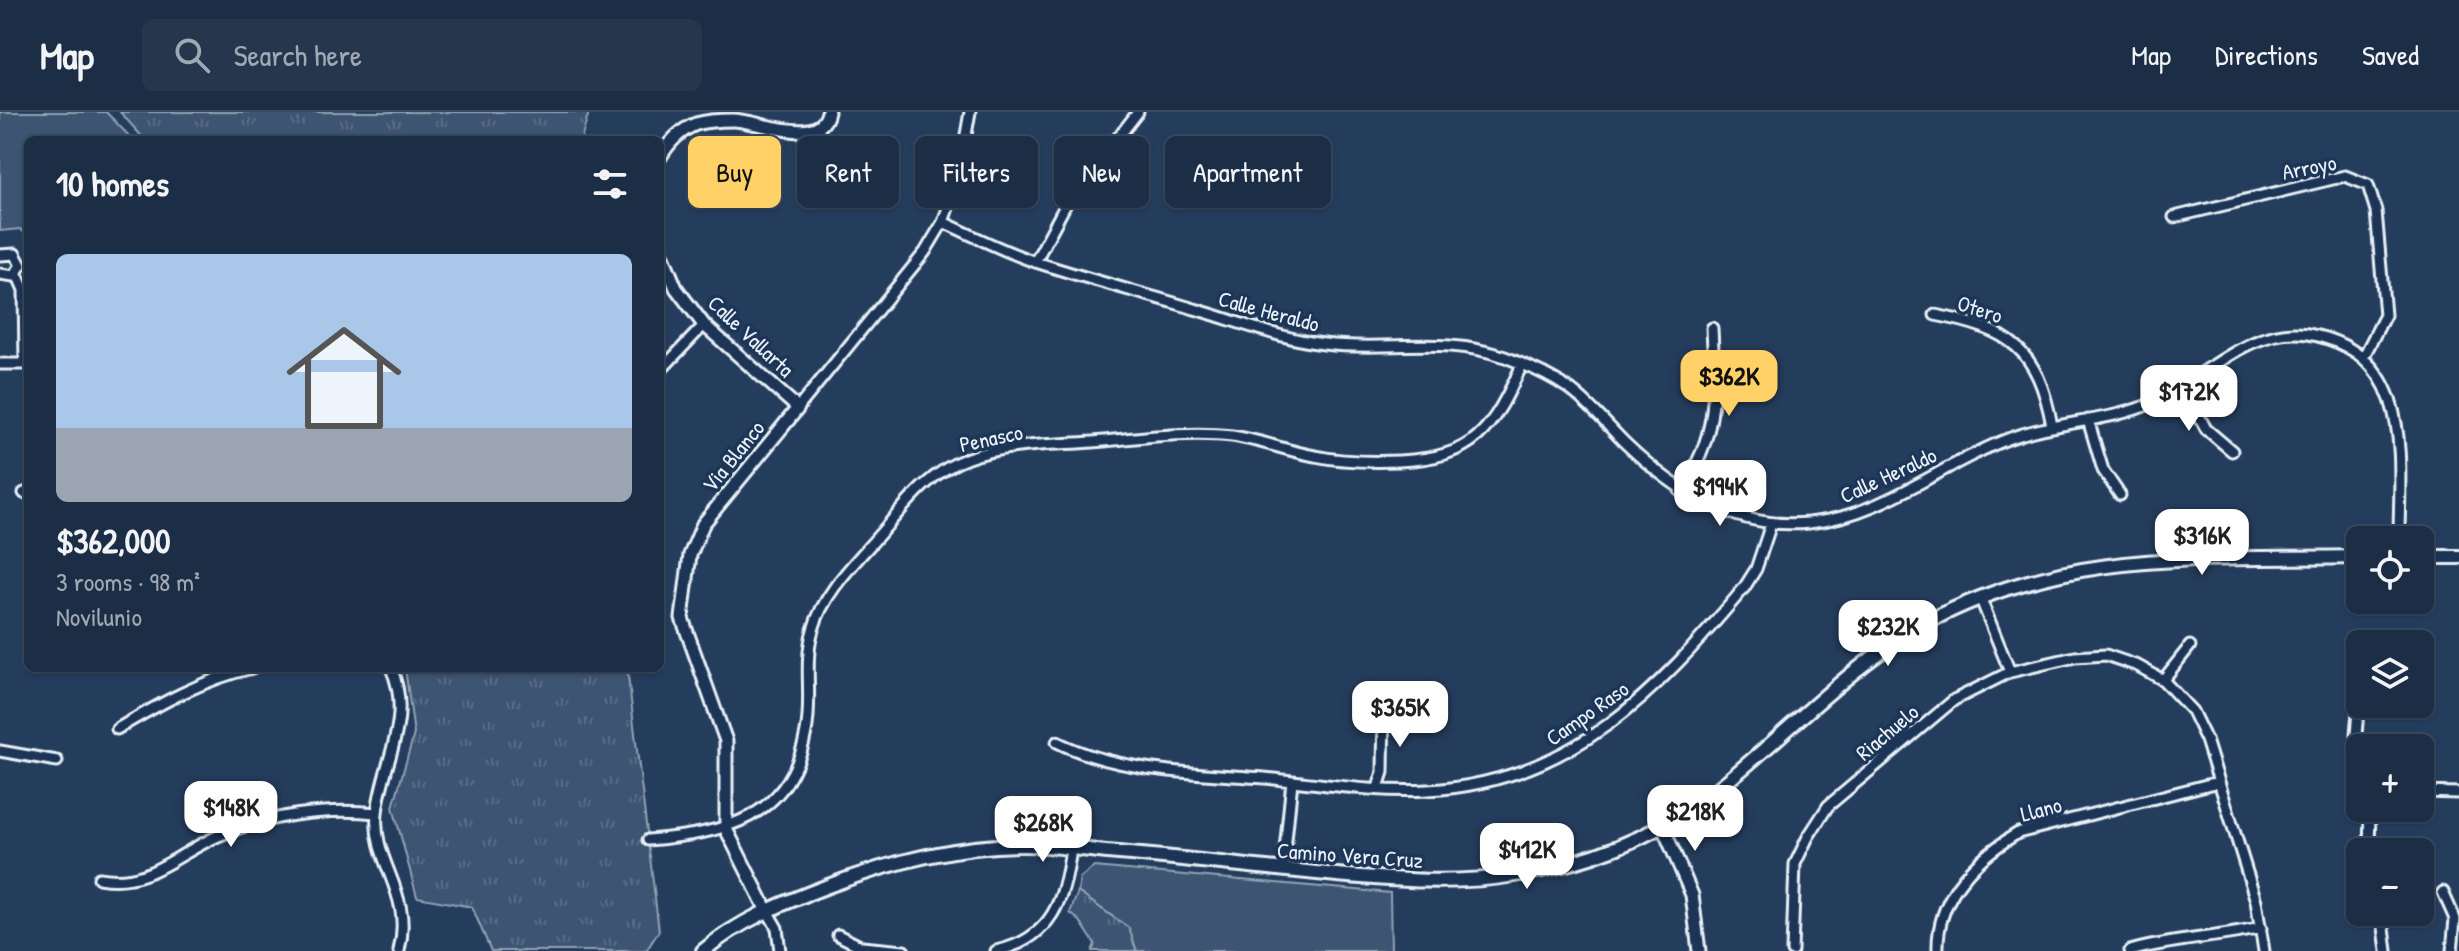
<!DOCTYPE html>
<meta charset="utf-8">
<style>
body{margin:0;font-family:"Patrick Hand",sans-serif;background:#25364d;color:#f1f3f6;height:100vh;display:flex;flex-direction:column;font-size:30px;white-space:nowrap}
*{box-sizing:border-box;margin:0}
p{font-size:26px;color:#a0a8b3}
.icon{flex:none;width:44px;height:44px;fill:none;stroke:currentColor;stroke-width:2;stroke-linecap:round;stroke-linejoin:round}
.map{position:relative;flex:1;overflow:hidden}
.sheet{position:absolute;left:24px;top:24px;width:640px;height:536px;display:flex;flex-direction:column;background:#1c2e46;border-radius:12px;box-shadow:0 2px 6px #0004,0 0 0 2px #3a4a5f}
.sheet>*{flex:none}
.hud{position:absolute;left:688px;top:24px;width:760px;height:72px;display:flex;gap:16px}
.buttons{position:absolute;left:2346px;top:414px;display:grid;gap:16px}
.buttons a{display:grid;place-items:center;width:88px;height:88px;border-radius:12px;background:#1c2e46;box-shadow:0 2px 6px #0004,0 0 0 2px #3a4a5f;font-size:40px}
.price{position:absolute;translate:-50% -68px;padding:0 18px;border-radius:16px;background:#fff;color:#222;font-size:26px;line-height:52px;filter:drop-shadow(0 2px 4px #0008)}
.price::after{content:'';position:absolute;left:50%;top:48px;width:24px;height:18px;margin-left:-12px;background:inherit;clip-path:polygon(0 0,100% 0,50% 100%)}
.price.active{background:#ffd166;color:#111}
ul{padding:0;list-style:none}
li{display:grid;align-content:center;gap:16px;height:424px;padding:0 32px}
li span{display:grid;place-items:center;height:248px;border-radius:12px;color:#555}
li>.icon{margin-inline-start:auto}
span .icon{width:144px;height:144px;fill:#fffc;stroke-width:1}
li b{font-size:34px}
h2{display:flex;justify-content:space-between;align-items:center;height:96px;padding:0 32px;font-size:34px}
.tag{padding:0 28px;border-radius:12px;background:#1c2e46;box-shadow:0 2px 6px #0004,0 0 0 2px #3a4a5f;font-size:28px;line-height:72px}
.tag.active{background:#ffd166;color:#111}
header{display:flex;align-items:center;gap:48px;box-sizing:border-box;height:112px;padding:0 40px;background:#1c2e46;border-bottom:2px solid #3a4a5f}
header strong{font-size:38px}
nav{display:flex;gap:44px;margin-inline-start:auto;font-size:28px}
.search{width:560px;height:72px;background:#25364d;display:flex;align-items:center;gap:20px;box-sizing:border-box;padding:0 28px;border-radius:12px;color:#a0a8b3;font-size:30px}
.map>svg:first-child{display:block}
.grass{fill:url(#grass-tufts);stroke:#93a2b5;stroke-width:2}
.park{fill:#3e5472;stroke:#93a2b5;stroke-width:2}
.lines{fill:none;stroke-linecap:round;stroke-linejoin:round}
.minor-casing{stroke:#e8f1f8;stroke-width:15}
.tertiary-casing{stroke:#e8f1f8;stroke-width:17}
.secondary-casing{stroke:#e8f1f8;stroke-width:18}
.minor{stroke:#1d3557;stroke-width:9}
.tertiary{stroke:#1d3557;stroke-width:11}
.secondary{stroke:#1d3557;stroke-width:12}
.labels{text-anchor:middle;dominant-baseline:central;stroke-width:7;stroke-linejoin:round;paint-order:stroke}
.street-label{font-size:22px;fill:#e8f1f8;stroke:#1d3557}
</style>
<header>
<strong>Map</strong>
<div class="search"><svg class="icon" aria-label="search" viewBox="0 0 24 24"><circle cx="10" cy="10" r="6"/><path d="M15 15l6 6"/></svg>Search here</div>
<nav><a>Map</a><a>Directions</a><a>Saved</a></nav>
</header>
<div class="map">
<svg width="2459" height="839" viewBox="0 0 2459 839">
<defs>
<pattern id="grass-tufts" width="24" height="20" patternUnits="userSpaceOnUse" patternTransform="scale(2)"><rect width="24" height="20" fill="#3e5472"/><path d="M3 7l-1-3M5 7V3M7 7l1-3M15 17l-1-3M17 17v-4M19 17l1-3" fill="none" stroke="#5a6d87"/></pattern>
</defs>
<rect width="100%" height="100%" fill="#253d5d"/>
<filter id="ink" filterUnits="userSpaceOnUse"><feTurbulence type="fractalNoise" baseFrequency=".0125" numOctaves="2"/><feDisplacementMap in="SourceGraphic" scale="16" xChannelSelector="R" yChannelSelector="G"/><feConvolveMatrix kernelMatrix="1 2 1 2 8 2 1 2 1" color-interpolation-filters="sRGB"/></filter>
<g filter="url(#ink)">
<!-- grass -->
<path class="grass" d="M120 0H589L581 28H145Z
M405 556H627L659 819 646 839H491L472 795 417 785 393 695 414 622Z
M1078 780 1129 816 1137 839H1092L1095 832 1080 809 1070 801Z"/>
<!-- park -->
<path class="park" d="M0 0H106L133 28H28V124L20 117 0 119Z
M1094 755 1390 781 1391 839H1137L1129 816 1078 780 1080 766Z"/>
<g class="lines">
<defs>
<path id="minor" d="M2174 105 2345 64 2368 73 2376 99 2385 203 2363 246
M943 110C974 124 1006 141 1039 151 1091 168 1145 182 1198 198 1239 210 1281 227 1324 232 1386 240 1445 223 1505 245 1526 253 1549 263 1568 276 1589 291 1606 312 1624 330 1676 380 1734 418 1809 411 1883 404 1941 352 2008 327 2054 309 2107 311 2152 291 2200 270 2250 212 2308 222 2416 241 2399 346 2399 428
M0 143 15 142 21 153 14 164 0 162
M1035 150 1066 92 1138 0
M17 162 24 178 25 252
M1935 203C2009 217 2038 236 2052 314
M0 252H28
M660 259 704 213
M2184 276 2206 317 2232 339
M798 296 925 140 943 110 958 68 970 0
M2088 308 2103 358 2120 383
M1680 379C1719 324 1715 280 1712 216
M24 381 28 380
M1980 485 2010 560
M2360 526 2361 532
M391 556C414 608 382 650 377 701 372 752 414 780 399 839
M2163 568 2190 534
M2360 575 2356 623 2360 650
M117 617C161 591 202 568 252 556
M1057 630C1119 661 1196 661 1264 666 1318 671 1374 681 1428 678 1572 670 1657 580 1744 476L1756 457 1771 412
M0 639 57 649
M1378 676 1383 660 1384 591
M2420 680 2459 681
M648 728C724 721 790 708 806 620 813 586 803 552 813 518 824 478 860 446 886 415 910 387 932 359 968 346 1007 332 1052 333 1093 330 1139 326 1187 319 1232 324 1260 328 1287 339 1315 344 1343 350 1371 350 1399 349 1476 345 1491 319 1522 253
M2369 740 2370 696
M1283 758 1292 669
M99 766C149 775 174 743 218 724 266 704 326 695 377 701
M2443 780 2455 807 2452 839
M766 797 777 816 780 839
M2382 800 2387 839
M838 823 862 835 904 839
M996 839C1052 827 1065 787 1071 736
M1792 839 1795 752 1808 725 1828 694 1954 588 2010 560 2075 545 2106 543 2138 554 2163 568 2192 599 2206 628 2256 789 2264 839
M1938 839C1936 785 1975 747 2018 721L2218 670
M2130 839C2173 827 2217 826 2261 816"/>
<path id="tertiary" d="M660 45C668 32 680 18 696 12 706 9 722 8 733 8 756 8 821 37 828 0
M660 137 676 176 704 213 798 296 703 412 690 443 682 506 726 629V717L766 797
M1662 713 1692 783 1699 839"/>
<path id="secondary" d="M2420 445H2459
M703 839C740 808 783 791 828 774 888 751 953 734 1018 733 1048 732 1078 737 1107 740 1184 746 1261 756 1337 763 1396 768 1456 773 1515 763 1583 752 1647 729 1703 688 1780 631 1841 558 1926 511 2066 435 2206 448 2360 445"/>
</defs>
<!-- minor casing -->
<use href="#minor" class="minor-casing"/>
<!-- tertiary casing -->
<use href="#tertiary" class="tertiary-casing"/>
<!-- secondary casing -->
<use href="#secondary" class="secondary-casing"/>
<!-- minor -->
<use href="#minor" class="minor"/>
<!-- tertiary -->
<use href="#tertiary" class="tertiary"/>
<!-- secondary -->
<use href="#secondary" class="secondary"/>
</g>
</g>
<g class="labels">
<!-- street labels -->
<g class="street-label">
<text transform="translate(2309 55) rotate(-11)">Arroyo</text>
<text transform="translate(1980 197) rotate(18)">Otero</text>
<text transform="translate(1269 199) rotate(15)">Calle Heraldo</text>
<text transform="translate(751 224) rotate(43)">Calle Vallarta</text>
<text transform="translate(991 326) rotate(-12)">Penasco</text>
<text transform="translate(733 344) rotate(-51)">Via Blanco</text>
<text transform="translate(1888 363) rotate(-25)">Calle Heraldo</text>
<text transform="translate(1587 601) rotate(-35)">Campo Raso</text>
<text transform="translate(1887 620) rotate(-40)">Riachuelo</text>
<text transform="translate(2041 697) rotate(-15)">Llano</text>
<text transform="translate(1350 743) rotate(4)">Camino Vera Cruz</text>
</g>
</g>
</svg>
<div class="buttons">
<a><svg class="icon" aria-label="locate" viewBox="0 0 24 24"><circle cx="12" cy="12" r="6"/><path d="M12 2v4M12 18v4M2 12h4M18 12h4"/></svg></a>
<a><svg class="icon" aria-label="layers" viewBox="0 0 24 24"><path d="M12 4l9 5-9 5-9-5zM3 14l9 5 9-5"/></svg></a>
<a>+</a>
<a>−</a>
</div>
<b class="price active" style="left:1729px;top:306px">$362K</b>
<b class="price" style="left:2189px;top:321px">$172K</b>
<b class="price" style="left:1720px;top:416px">$194K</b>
<b class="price" style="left:2202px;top:465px">$316K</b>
<b class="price" style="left:1888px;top:556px">$232K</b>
<b class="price" style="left:1400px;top:637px">$365K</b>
<b class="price" style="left:231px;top:737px">$148K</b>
<b class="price" style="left:1695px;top:741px">$218K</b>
<b class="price" style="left:1043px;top:752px">$268K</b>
<b class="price" style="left:1527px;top:779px">$412K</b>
<div class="hud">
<a class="tag active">Buy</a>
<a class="tag">Rent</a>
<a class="tag">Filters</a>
<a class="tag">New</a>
<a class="tag">Apartment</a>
</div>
<section class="sheet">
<h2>10 homes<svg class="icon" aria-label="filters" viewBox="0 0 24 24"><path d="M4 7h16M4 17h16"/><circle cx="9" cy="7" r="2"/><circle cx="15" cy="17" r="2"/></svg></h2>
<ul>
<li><span style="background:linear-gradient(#a9c7e8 70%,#9aa5b1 0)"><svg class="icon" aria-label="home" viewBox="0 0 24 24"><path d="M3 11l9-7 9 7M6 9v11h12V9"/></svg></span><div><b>$362,000</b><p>3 rooms · 98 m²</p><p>Novilunio</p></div></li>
</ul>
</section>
</div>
